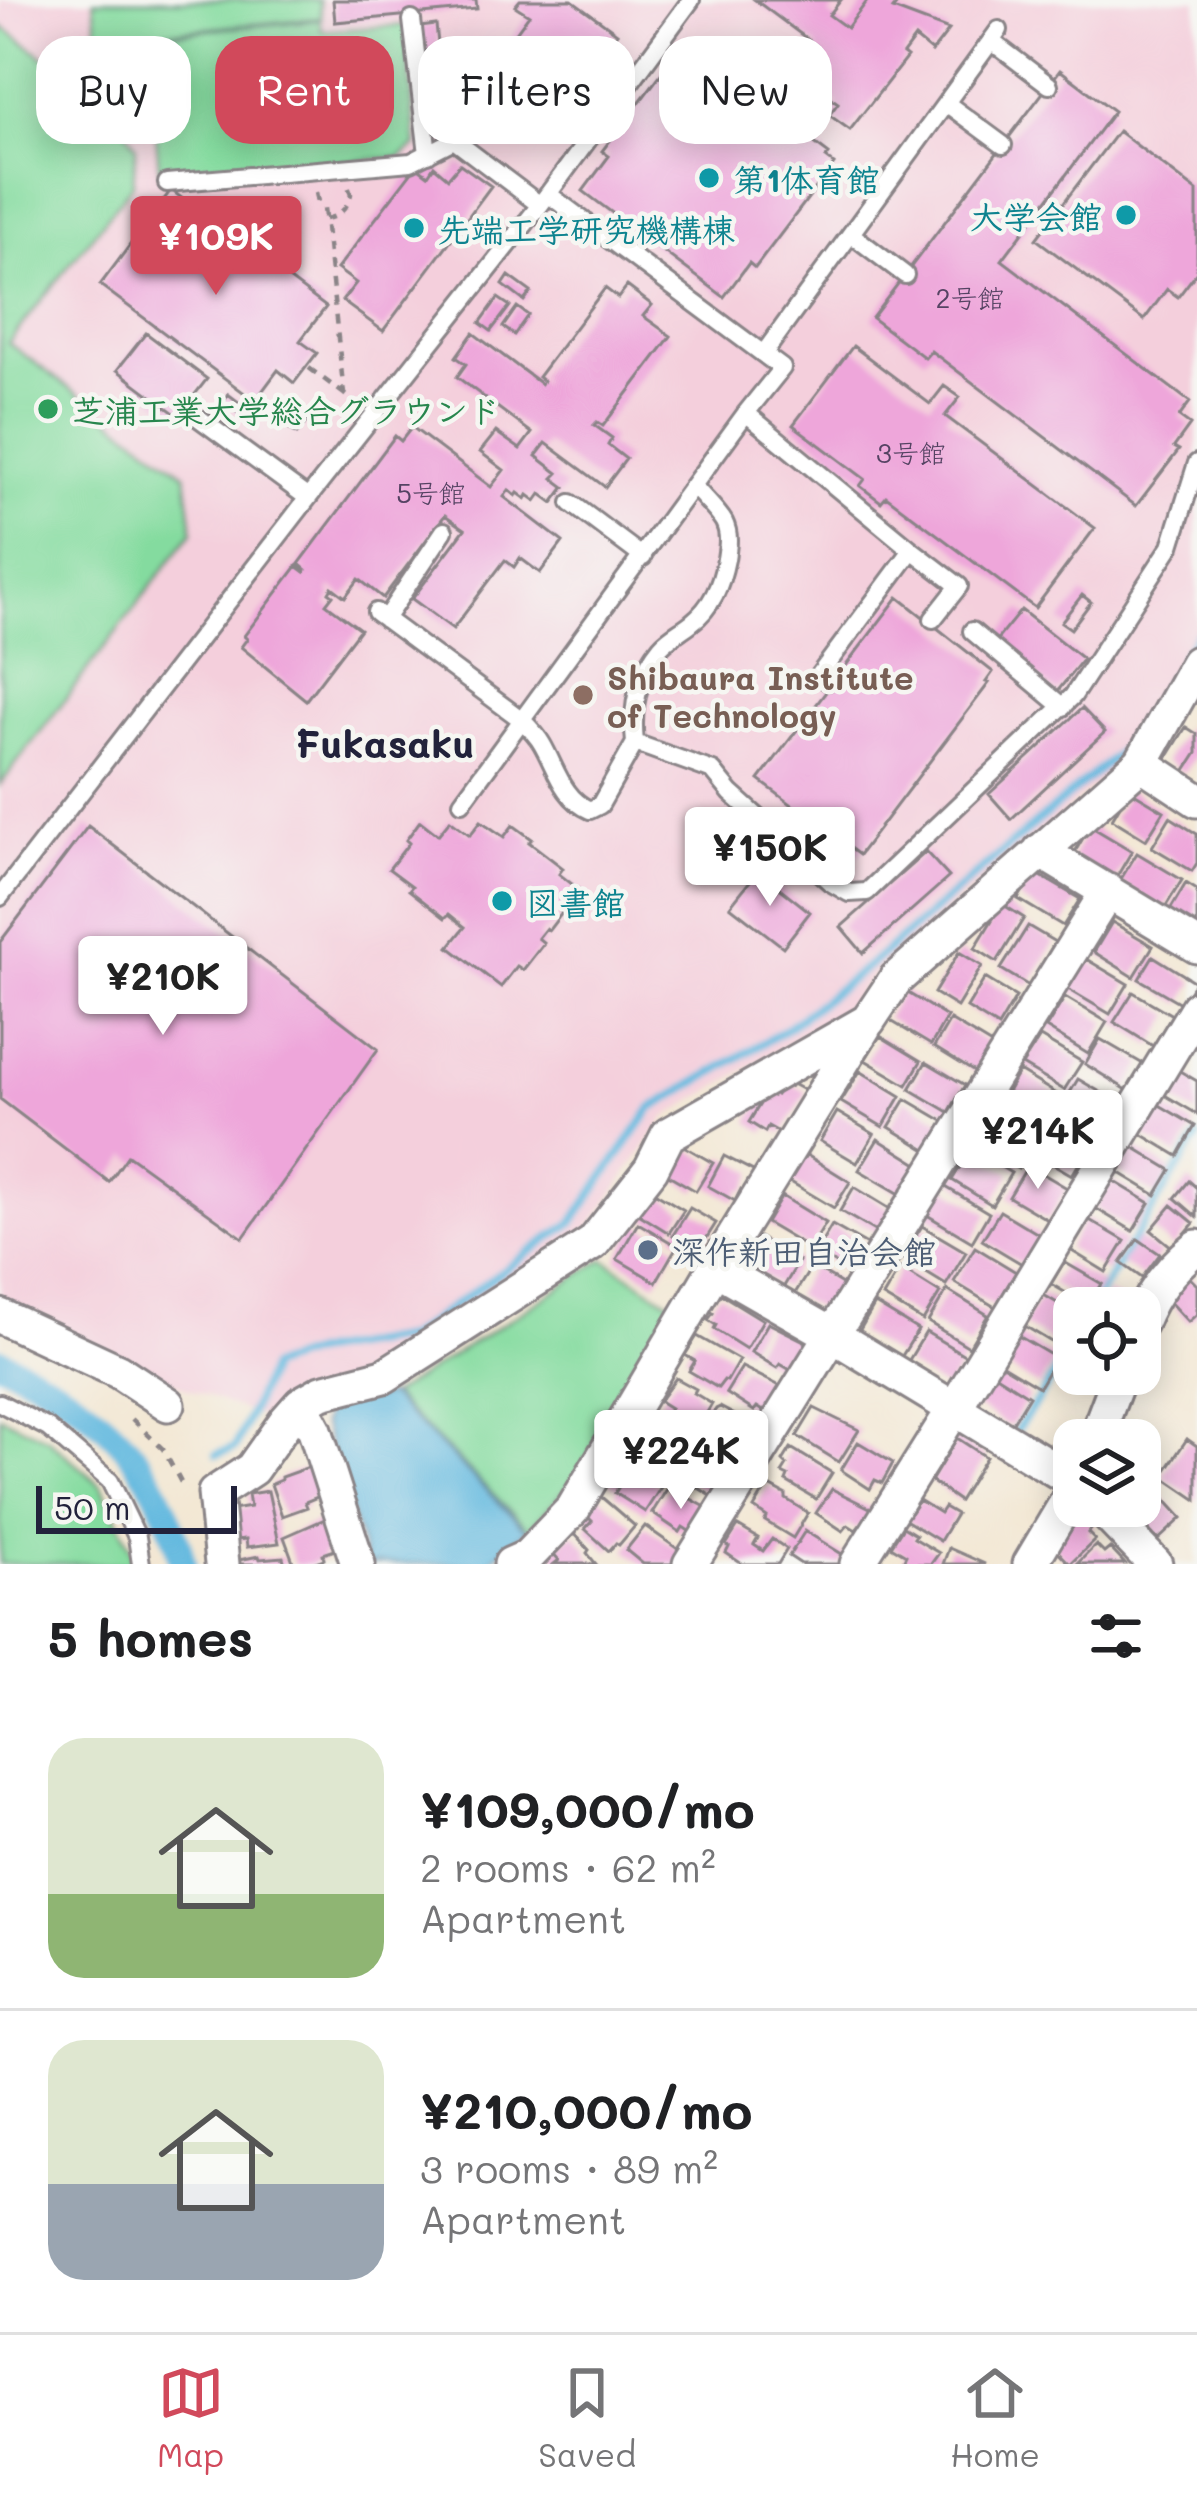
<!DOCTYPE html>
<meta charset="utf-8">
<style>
body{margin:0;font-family:Mali,"Klee One",sans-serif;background:#f2f2f2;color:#202124;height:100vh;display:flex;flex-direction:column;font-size:45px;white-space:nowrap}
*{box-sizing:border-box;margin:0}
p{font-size:39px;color:#757577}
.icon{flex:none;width:66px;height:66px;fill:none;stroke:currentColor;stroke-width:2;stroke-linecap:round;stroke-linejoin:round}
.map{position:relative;height:1564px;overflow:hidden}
.sheet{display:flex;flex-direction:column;background:#fff;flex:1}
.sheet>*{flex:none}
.top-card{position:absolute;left:36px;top:36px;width:1125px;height:108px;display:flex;gap:24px}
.tools{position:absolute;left:1053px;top:1287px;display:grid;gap:24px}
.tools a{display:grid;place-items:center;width:108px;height:108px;border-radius:24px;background:#fff;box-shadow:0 6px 30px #0003;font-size:60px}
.scale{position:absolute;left:36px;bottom:30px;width:201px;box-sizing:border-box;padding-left:12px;border:6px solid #22223b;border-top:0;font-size:33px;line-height:42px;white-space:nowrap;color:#22223b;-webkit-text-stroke:9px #f6f6f2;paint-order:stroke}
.price{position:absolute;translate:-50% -102px;padding:0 27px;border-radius:12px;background:#fff;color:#222;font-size:39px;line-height:78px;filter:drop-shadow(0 3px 6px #0008)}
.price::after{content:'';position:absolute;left:50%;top:72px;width:36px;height:27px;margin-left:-18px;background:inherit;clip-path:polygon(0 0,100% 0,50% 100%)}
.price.current{background:#d1495b;color:#fff}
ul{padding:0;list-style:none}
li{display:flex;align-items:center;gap:36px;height:300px;padding:0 48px}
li+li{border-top:3px solid #e0e0e0}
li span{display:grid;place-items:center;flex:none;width:336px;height:240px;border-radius:36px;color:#555}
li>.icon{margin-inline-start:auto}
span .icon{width:144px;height:144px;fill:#fffc;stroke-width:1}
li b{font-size:51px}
h2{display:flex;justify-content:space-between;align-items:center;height:144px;padding:0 48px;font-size:51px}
.tag{padding:0 42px;border-radius:36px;background:#fff;box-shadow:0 6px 30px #0003;font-size:42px;line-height:108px}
.tag.current{background:#d1495b;color:#fff}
.menu{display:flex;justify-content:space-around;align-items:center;height:168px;border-top:3px solid #e0e0e0;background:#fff;font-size:33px;color:#757577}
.menu a{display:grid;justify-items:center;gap:6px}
.menu .current{color:#d1495b}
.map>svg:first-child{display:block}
.built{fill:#f4cfdc}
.green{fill:#84db9f;stroke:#537e6d;stroke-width:3}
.water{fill:#63b9df;stroke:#426e8d;stroke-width:3}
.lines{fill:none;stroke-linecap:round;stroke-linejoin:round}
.stream{stroke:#63b9df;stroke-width:8}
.canal{stroke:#63b9df;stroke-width:27}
.building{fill:#eea6da}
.lane-casing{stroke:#8a8487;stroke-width:22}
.street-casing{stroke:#8a8487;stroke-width:39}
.path{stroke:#8a8487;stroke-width:4.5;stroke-dasharray:9 9;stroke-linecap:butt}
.lane{stroke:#fff;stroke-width:16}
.street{stroke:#fff;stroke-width:33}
.culture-dot{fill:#0f9aa8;stroke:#f6f6f2;stroke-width:4.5}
.leisure-dot{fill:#2e9e5b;stroke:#f6f6f2;stroke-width:4.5}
.education-dot{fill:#8d6e63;stroke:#f6f6f2;stroke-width:4.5}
.service-dot{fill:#5c6f8a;stroke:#f6f6f2;stroke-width:4.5}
.labels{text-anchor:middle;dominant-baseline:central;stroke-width:9;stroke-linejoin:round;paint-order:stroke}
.number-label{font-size:27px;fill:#554363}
.culture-label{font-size:33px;font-weight:bold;fill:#0d838f;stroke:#f6f6f2;text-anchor:start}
.leisure-label{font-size:33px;font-weight:bold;fill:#27864d;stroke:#f6f6f2;text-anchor:start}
.education-label{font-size:33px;font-weight:bold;fill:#785e54;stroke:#f6f6f2;text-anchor:start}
.service-label{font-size:33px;font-weight:bold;fill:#4e5e75;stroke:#f6f6f2;text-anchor:start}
.quarter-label{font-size:39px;font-weight:bold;fill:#22223b;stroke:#f6f6f2}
</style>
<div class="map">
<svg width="1197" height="1564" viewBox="0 0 1197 1564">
<rect width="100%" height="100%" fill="#f6f6f2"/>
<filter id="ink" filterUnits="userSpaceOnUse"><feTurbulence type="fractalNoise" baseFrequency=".00833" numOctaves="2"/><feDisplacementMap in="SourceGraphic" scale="24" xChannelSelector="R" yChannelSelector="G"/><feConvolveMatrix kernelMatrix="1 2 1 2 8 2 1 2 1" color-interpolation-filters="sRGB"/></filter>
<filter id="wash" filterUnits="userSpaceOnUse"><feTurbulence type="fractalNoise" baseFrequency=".004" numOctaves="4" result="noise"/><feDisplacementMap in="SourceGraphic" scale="48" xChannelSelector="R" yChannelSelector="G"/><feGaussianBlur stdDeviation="2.7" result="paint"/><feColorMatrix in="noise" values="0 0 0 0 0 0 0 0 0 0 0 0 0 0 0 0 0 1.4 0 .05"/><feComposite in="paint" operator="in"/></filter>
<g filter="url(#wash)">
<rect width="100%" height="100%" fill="#f3e7d3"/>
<!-- built -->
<path class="built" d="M0 0H1197V643L1137 746 1055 821 882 966 840 1013 666 1117 590 1227 379 1367 269 1420 151 1374 0 1304Z"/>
<!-- green -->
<path class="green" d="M94 0H319L321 18 98 38Z
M320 20 322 31 406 25 416 146 401 157 160 177 146 36Z
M0 25 115 108 136 147 133 184 8 343 186 474 193 531 0 785Z
M604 1259 675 1305 576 1478 529 1529 391 1395Z
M0 1416 48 1439 102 1486 131 1549 133 1564H0Z"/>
<!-- water -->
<path class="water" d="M388 1395 527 1530 487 1564H367L322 1423 328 1407Z"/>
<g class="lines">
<!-- stream -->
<path class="stream" d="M1182 658 1197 634
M1091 1308 1197 1138
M1016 1431 1046 1388 1074 1338
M217 1454 235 1448 270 1367 313 1353 407 1338 573 1222 651 1109 783 1031 873 962 1129 744 1171 676"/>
<!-- canal -->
<path class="canal" d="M0 1361C99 1407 156 1454 183 1564"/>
</g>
<g id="blocks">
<!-- building -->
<path class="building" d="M333 0H476L477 9 335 22Z
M520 0H572L617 33 538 140 517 125 533 102 489 69 529 15 515 6Z
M755 0H841L829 15 847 28 868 0H900L893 9 949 30 932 52 915 38 903 54 907 57 850 130 829 115 838 103 817 88 809 99 790 85 818 47Z
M436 25 440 62 424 64 420 27Z
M83 45 141 88 132 100 74 56Z
M680 49 687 54 691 50 829 154 826 158 834 164 755 268 749 263 724 297 583 191 609 156 602 151Z
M1060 70 1114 111 1002 260 1190 402 1179 417 1190 425 1174 447 1179 450 1136 506 931 351 925 358 872 318Z
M1118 131 1197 191V272L1178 297 1167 289 1144 320 1036 239Z
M460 164 491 186 383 331 342 301 356 283 337 269 416 166 428 175 434 166 448 178Z
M171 190 326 307 300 341 317 353 294 383 278 370 255 401 100 285Z
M509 276 531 292 524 301 503 285Z
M627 286 652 305 643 316 671 336 603 426 597 422 594 425 612 438 608 445 626 459 605 487 546 443 536 456 558 473 553 478 565 487 553 503 541 494 536 501 528 495 526 499 518 493 516 496 509 490 504 497 563 542 540 573 520 558 514 567 505 560 453 629 412 599 465 529 445 515 383 598 359 579 345 597 332 587 329 592 333 595 326 604 360 629 306 700 241 647 247 639 244 636 297 566 305 572 306 570 299 564 395 436 401 441 412 427 491 487 504 470 480 452 496 432 520 449 532 433 457 377 466 364 456 357 473 333 541 384 543 381 538 377 605 288 618 298Z
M498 298 510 306 491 331 480 323Z
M517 307 528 315 514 335 503 327Z
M146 333 207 379 178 416 117 370Z
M853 346 930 404 944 386 960 397 945 416 1095 528 1035 608 886 496 881 502 860 486 865 479 793 425Z
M228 394 248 409 243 416 223 402Z
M300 410 310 417 297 434 287 427Z
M1082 595 1091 602 1071 629 1061 622Z
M898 597 993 672 986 682 989 683 859 855 759 780Z
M1021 610 1083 659 1057 692 995 642Z
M1082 708 1105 732 1011 819 989 794Z
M1186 727 1197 734V753L1184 773 1165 761Z
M1129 790 1164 811 1146 840 1112 819Z
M1170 817 1197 834V863L1192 871 1152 847Z
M450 820 470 835 481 821 504 837 513 825 532 839 529 842 563 868 559 874 586 895 571 914 562 907 559 910 562 913 549 930 546 928 538 938 544 943 523 970 517 966 501 987 449 947 465 927 449 914 445 918 409 890 412 886 389 869 409 843 406 840 420 821 438 835Z
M88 826 378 1049 243 1238 128 1155 109 1182 0 1099V942Z
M1090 826 1132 851 1113 883 1072 857Z
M926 852 949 877 863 953 841 927Z
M1137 853 1182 880 1164 909 1119 882Z
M758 871 810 912 783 947 730 906Z
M1034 872 1080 899 1063 926 1018 899Z
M1186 883 1197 890V927L1170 910Z
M1002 904 1024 918 997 962 975 948Z
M1112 922 1153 946 1134 977 1094 952Z
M1028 926 1055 942 1029 986 1001 969Z
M959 952 982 966 957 1007 934 993Z
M1153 956 1195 982 1182 1004 1139 979Z
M1086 959 1128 984 1110 1014 1068 989Z
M985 978 1016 997 998 1027 967 1008Z
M903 990 947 1017 931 1045 886 1018Z
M1133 992 1172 1015 1153 1046 1114 1022Z
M1065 997 1107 1022 1088 1054 1046 1028Z
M950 1020 993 1046 976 1073 934 1047Z
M880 1036 921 1061 907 1085 865 1060Z
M1040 1037 1082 1062 1064 1090 1022 1065Z
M1100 1039 1143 1064 1127 1090 1085 1064Z
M926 1062 965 1085 949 1112 910 1089Z
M1178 1070 1197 1081V1114L1163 1094Z
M860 1071 901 1096 883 1127 841 1102Z
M1019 1071 1060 1096 1040 1128 1000 1104Z
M1078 1079 1119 1103 1100 1135 1059 1111Z
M785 1080 807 1092 782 1134 768 1126 765 1132 749 1122 768 1091 776 1095Z
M906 1099 945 1122 928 1151 889 1127Z
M1156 1103 1195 1126 1178 1156 1138 1132Z
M837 1112 874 1134 857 1163 820 1141Z
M989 1114 1034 1141 1018 1169 972 1142Z
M1055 1119 1092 1142 1072 1175 1034 1153Z
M878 1139 918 1164 900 1194 859 1170Z
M682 1145 713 1163 696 1191 665 1173Z
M1130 1145 1171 1170 1156 1195 1115 1170Z
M971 1149 1011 1173 992 1205 952 1180Z
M805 1154 850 1182 834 1208 789 1181Z
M724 1156 755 1172 745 1191 741 1189 735 1201 708 1186Z
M1028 1165 1067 1188 1048 1220 1009 1197Z
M1112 1180 1150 1203 1133 1231 1095 1208Z
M1189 1181 1197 1188V1217L1175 1198Z
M944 1186 989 1213 972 1242 927 1215Z
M854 1187 892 1210 878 1233 840 1211Z
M651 1190 684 1210 669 1233 637 1213Z
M782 1196 826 1223 810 1249 766 1223Z
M1172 1205 1194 1223 1173 1248 1151 1230Z
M690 1208 716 1223 699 1250 673 1235Z
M1000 1211 1040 1235 1022 1264 982 1240Z
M1086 1218 1125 1241 1106 1272 1067 1248Z
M638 1223 677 1246 656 1282 617 1259Z
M832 1225 872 1248 855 1276 816 1252Z
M922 1226 966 1252 946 1285 902 1258Z
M757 1236 799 1261 783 1288 741 1262Z
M1138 1239 1160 1254 1142 1278 1121 1263Z
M975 1247 1016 1272 995 1307 954 1282Z
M1064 1262 1102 1284 1088 1306 1051 1284Z
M812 1266 847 1287 829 1316 794 1295Z
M900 1268 940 1293 923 1321 883 1297Z
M1188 1276 1197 1285V1314L1188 1322 1165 1297Z
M947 1290 988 1315 969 1347 928 1322Z
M719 1293 763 1320 746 1349 714 1329 716 1325 708 1320 713 1313 709 1310Z
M1108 1293 1130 1303 1128 1308H1102Z
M1042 1294 1074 1313V1331L1063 1349 1023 1325Z
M875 1304 918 1330 900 1359 858 1333Z
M768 1323 810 1344 794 1372 780 1364 777 1368 751 1352Z
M926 1332 966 1356 946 1389 906 1365Z
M1015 1334 1056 1358 1039 1387 999 1363Z
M697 1336 739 1360 727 1381 724 1380 718 1388 689 1371 695 1361 685 1355Z
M742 1367 786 1389 770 1415 757 1407 754 1411 726 1393Z
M994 1374 1029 1396 1010 1427 975 1406Z
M676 1378 696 1389 694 1393 712 1404 696 1431 667 1413 670 1408 659 1401Z
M720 1407 761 1429 744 1453 734 1447 731 1451 702 1433 716 1409Z
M814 1408 859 1430 839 1462 797 1436Z
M648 1416 667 1428 666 1431 687 1444 671 1471 642 1453 644 1448 633 1442Z
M957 1438 986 1457 959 1501 931 1481Z
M1187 1439 1197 1446V1500L1162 1476Z
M858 1442 893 1463 882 1483 875 1480 870 1489 841 1470Z
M791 1448 832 1473 816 1499 786 1481 788 1476 782 1473 787 1465 783 1461Z
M689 1453 715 1466 714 1469 724 1476 716 1499 675 1473Z
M624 1457 642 1468 639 1472 661 1487 645 1512 615 1493 618 1488 608 1481Z
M309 1467 320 1496 305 1502 307 1507 282 1516 271 1484 281 1480V1477Z
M768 1485 786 1495V1499L808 1513 793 1538 765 1521 767 1517 754 1508Z
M1153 1486 1182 1518 1158 1540 1127 1506H1140V1498Z
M671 1488 711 1510 695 1535 683 1527 680 1532 652 1513 667 1489Z
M832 1489 874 1510 864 1526 860 1525 856 1530 848 1525 843 1531 816 1513Z
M268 1491 279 1543 247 1547 246 1539 236 1540 232 1510 250 1507 248 1494Z
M599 1495 635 1526 619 1545 616 1543 609 1551 585 1529 592 1521 583 1512Z
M919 1500 940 1513 944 1507 956 1514 940 1541 902 1518 907 1510 911 1512Z
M1078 1510 1094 1526 1088 1533 1095 1540 1070 1564 1052 1545Z
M325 1519 338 1549 323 1554 324 1559 310 1564H294L284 1537Z
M645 1526 685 1554 677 1564H643L626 1550Z
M738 1526 758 1538 754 1545 763 1551 772 1539 787 1549 778 1564H742L726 1553 729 1547 726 1545Z
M903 1527 916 1535 914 1538 939 1553 931 1564H902L906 1555 891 1546Z
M805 1531 845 1556 840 1564H801L789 1556Z
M574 1533 589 1550 587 1553 596 1564H554L559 1560 551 1551Z
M1096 1545 1104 1553 1110 1548 1125 1564H1077Z
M949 1548 985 1564H943Z
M259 1556 260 1559 283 1557 285 1564H240L239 1560Z"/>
</g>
</g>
<g filter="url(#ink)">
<use href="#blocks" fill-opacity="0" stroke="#8a8487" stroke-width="3"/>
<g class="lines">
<defs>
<path id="lane" d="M412 20 428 154
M991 41 1049 85
M946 103 1003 145
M167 183 411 162 454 140 540 205
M851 234 905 275
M764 353 999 30
M746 413 912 550 819 675 828 681
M200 419 308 498
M694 486C703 498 717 510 724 522 730 534 728 546 726 559 721 585 712 607 691 623 681 631 670 636 661 646 638 674 631 707 635 743L713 771 731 793 830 882 849 893 867 892 1073 696 1171 546 1197 463
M571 503 643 557
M912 550 959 586 933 619
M376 612 522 720C530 728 537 735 542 744 556 768 563 799 590 810L600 805 635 743
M385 619 444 531
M972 631 1063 707
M462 802 746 413 782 368 548 194
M0 897 308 498 540 205 691 0
M0 1403 48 1428 110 1481 137 1537 141 1564"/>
<path id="street" d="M1141 763 1197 800
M1040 851 1197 946
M715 1268 834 1336 1074 1481
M0 1316 118 1371 168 1404
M1140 1323C1152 1292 1171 1267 1197 1247
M301 1404 315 1430 358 1564
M1095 1440 1120 1374
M1099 1506 1155 1564
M222 1564 215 1493 252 1469 286 1421 301 1404 322 1392 384 1376 593 1243 651 1169 668 1135 868 1021 896 979 1141 763 1197 663
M511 1564 527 1557 573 1509 715 1268 864 1027
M690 1564 1108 891
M857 1564 954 1409 1197 1008
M1030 1564 1074 1490"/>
</defs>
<!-- lane casing -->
<use href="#lane" class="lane-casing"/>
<!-- street casing -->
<use href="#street" class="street-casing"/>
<!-- path -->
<path class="path" d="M316 193 318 202 324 208 344 394 354 402
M325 219C339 217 348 208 351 194L348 186
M309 368 344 394
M132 1419 163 1449 185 1490"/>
<!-- lane -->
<use href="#lane" class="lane"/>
<!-- street -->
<use href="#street" class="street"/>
</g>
</g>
<!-- markers -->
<g class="culture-dot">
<circle cx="709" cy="178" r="12"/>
<circle cx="1126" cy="215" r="12"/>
<circle cx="414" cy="228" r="12"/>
<circle cx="502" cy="901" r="12"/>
</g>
<circle class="leisure-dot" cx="48" cy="409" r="12"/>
<circle class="education-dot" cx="583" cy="695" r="12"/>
<circle class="service-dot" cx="648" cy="1250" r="12"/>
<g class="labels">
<!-- number labels -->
<g class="number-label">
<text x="970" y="297">2号館</text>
<text x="911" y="452">3号館</text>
<text x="431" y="492">5号館</text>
</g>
<!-- culture labels -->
<g class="culture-label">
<text x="733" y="178">第1体育館</text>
<text x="1102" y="215" text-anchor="end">大学会館</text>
<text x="438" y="228">先端工学研究機構棟</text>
<text x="526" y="901">図書館</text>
</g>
<!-- leisure labels -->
<g class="leisure-label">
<text x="72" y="409">芝浦工業大学総合グラウンド</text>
</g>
<!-- education labels -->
<g class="education-label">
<text x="607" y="676">Shibaura Institute<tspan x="607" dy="38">of Technology</tspan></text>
</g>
<!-- service labels -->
<g class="service-label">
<text x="672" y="1250">深作新田自治会館</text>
</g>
<!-- quarter labels -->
<g class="quarter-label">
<text x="385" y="742">Fukasaku</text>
</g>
</g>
</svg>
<div class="tools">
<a><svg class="icon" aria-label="locate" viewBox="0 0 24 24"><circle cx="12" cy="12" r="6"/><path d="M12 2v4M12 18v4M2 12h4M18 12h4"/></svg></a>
<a><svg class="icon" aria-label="layers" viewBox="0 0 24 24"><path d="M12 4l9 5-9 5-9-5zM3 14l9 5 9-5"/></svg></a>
</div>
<div class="scale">50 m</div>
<b class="price current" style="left:216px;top:298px">¥109K</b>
<b class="price" style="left:770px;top:909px">¥150K</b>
<b class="price" style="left:163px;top:1038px">¥210K</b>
<b class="price" style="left:1038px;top:1192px">¥214K</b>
<b class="price" style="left:681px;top:1512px">¥224K</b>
<div class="top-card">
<a class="tag">Buy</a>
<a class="tag current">Rent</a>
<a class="tag">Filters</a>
<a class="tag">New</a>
</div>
</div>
<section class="sheet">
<h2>5 homes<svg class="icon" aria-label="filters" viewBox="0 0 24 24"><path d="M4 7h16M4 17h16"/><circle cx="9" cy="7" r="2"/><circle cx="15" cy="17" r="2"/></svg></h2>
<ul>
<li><span style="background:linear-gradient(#dfe7d0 65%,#8fb573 0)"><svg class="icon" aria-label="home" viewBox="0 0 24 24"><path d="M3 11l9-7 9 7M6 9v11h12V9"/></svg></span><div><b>¥109,000/mo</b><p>2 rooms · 62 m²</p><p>Apartment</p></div></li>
<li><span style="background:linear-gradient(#dfe7d0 60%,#9aa5b1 0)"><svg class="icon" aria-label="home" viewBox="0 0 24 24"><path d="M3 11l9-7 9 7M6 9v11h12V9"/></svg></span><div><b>¥210,000/mo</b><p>3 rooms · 89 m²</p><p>Apartment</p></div></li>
</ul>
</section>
<nav class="menu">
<a class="current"><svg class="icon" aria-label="map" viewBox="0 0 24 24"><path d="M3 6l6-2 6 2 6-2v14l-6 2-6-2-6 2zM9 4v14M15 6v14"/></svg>Map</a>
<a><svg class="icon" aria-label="saved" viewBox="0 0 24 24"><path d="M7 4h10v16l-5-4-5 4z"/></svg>Saved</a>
<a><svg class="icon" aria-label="home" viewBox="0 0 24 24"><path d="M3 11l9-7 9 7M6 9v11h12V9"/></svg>Home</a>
</nav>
